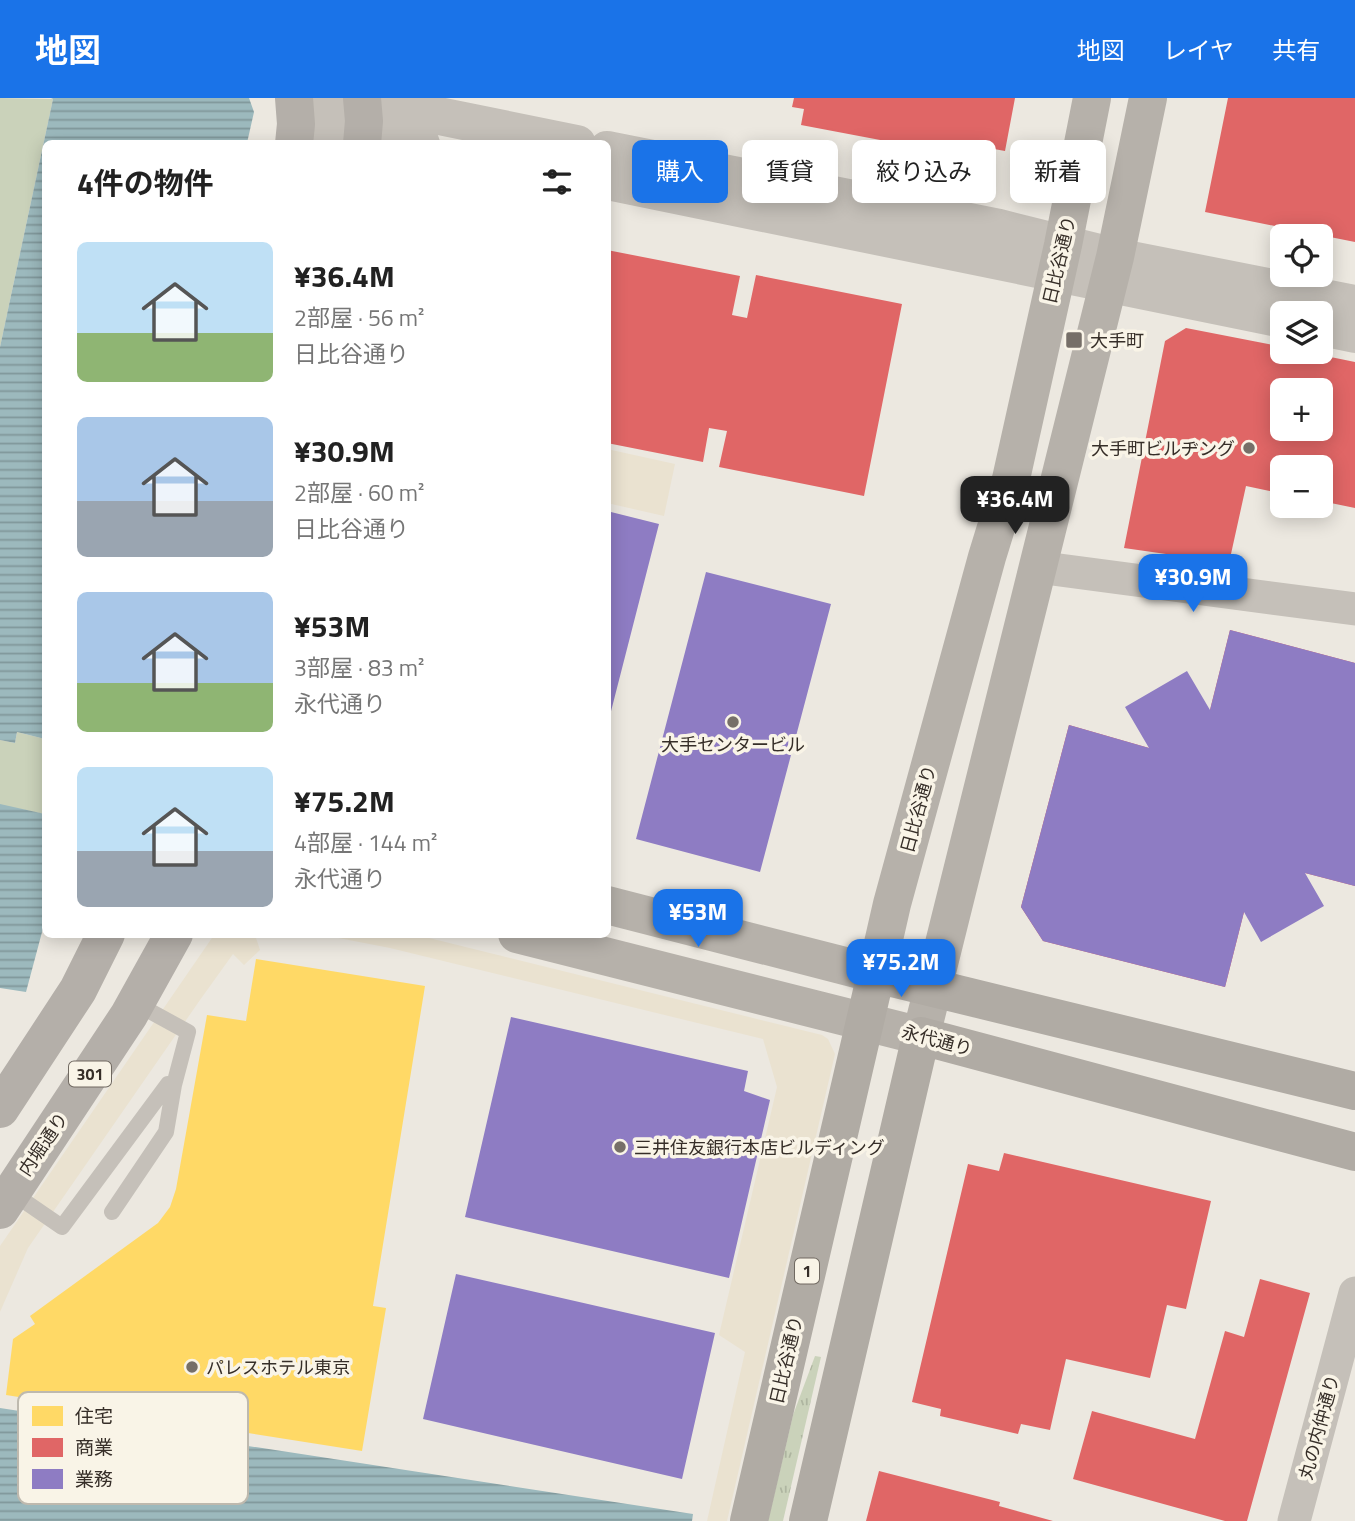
<!DOCTYPE html>
<html lang="ja">
<meta charset="utf-8">
<style>
body{margin:0;font-family:"Titillium Web","Noto Sans JP",sans-serif;background:#f2f2f2;color:#222;height:100vh;display:flex;flex-direction:column;font-size:26px;white-space:nowrap}
*{box-sizing:border-box;margin:0}
p{font-size:23px;color:#767676}
.icon{flex:none;width:38px;height:38px;fill:none;stroke:currentColor;stroke-width:2;stroke-linecap:round;stroke-linejoin:round}
.map{position:relative;flex:1;overflow:hidden}
.side{position:absolute;left:42px;top:42px;width:569px;height:798px;display:flex;flex-direction:column;background:#fff;border-radius:10px;box-shadow:0 4px 18px #0003}
.side>*{flex:none}
.banner{position:absolute;left:632px;top:42px;width:618px;height:63px;display:flex;gap:14px}
.controls{position:absolute;left:1270px;top:126px;display:grid;gap:14px}
.controls a{display:grid;place-items:center;width:63px;height:63px;border-radius:10px;background:#fff;box-shadow:0 4px 18px #0003;font-size:35px}
.price{position:absolute;translate:-50% -60px;padding:0 16px;border-radius:14px;background:#1a73e8;color:#fff;font-size:23px;line-height:46px;filter:drop-shadow(0 2px 4px #0008)}
.price::after{content:'';position:absolute;left:50%;top:42px;width:21px;height:16px;margin-left:-10px;background:inherit;clip-path:polygon(0 0,100% 0,50% 100%)}
.price.active{background:#222;color:#fff}
ul{padding:0;list-style:none}
li{display:flex;align-items:center;gap:21px;height:175px;padding:0 35px}
li span{display:grid;place-items:center;flex:none;width:196px;height:140px;border-radius:10px;color:#555}
li>.icon{margin-inline-start:auto}
span .icon{width:84px;height:84px;fill:#fffc;stroke-width:1}
li b{font-size:30px}
h2{display:flex;justify-content:space-between;align-items:center;height:84px;padding:0 35px;font-size:30px}
.pill{padding:0 24px;border-radius:10px;background:#fff;box-shadow:0 4px 18px #0003;font-size:24px;line-height:63px}
.pill.active{background:#1a73e8;color:#fff}
header{display:flex;align-items:center;gap:42px;box-sizing:border-box;height:98px;padding:0 35px;background:#1a73e8;color:#fff}
header strong{font-size:33px}
nav{display:flex;gap:38px;margin-inline-start:auto;font-size:24px}
.map>svg:first-child{display:block}
.grass{fill:url(#grass-tufts)}
.green{fill:#cad2ba}
.plaza{fill:#eae2d0}
.water{fill:url(#water-rules)}
.homes{fill:#ffd966}
.shops{fill:#e06666;fill-rule:evenodd}
.offices{fill:#8e7cc3}
.lines{fill:none;stroke-linecap:round;stroke-linejoin:round}
.service{stroke:#c5c0b9;stroke-width:16}
.minor{stroke:#c5c0b9;stroke-width:33}
.tertiary{stroke:#c5c0b9;stroke-width:38}
.secondary{stroke:#b6b1aa;stroke-width:38}
.primary{stroke:#b4afa9;stroke-width:38}
.trunk{stroke:#b0aba4;stroke-width:38}
.poi-dot{fill:#766f68;stroke:#f9f4e7;stroke-width:2.5}
.labels{text-anchor:middle;dominant-baseline:central;stroke-width:7;stroke-linejoin:round;paint-order:stroke}
.shield{fill:#f9f4e7;stroke:#706961;stroke-width:2}
.shield-label{font-size:16px;font-weight:bold;fill:#362e28}
.street-label{font-size:18px;fill:#362e28;stroke:#f9f4e7}
.poi-label{font-size:18px;fill:#362e28;stroke:#f9f4e7;text-anchor:start}
.key{fill:#f9f4e7;stroke:#beb9ae;stroke-width:2}
.key-label{font-size:19px;fill:#362e28}
</style>
<header>
<strong>地図</strong>
<nav><a>地図</a><a>レイヤ</a><a>共有</a></nav>
</header>
<div class="map">
<svg width="1355" height="1423" viewBox="0 0 1355 1423">
<defs>
<pattern id="grass-tufts" width="24" height="20" patternUnits="userSpaceOnUse" patternTransform="scale(1.75)"><rect width="24" height="20" fill="#cad2ba"/><path d="M3 7l-1-3M5 7V3M7 7l1-3M15 17l-1-3M17 17v-4M19 17l1-3" fill="none" stroke="#aeb5a0"/></pattern>
<pattern id="water-rules" width="6" height="5" patternUnits="userSpaceOnUse" patternTransform="scale(1.75)"><rect width="6" height="5" fill="#9cb9bd"/><path d="M0 2.5h6" fill="none" stroke="#80979a"/></pattern>
</defs>
<rect width="100%" height="100%" fill="#ece8e0"/>
<!-- grass -->
<path class="grass" d="M815 1258 821 1259 783 1423H768L793 1317Z"/>
<!-- green -->
<path class="green" d="M0 0 53 1 0 249Z
M17 634 45 641V716L0 707V642L15 645Z"/>
<!-- plaza -->
<path class="plaza" d="M607 351 675 366 664 418 607 405Z
M214 837H255L260 852 244 867 233 856 200 902 28 1150 0 1214V1148Z
M323 837H417L822 937 828 941 835 956 727 1423H707L745 1254 719 1237 777 989 763 941 390 850Z"/>
<!-- water -->
<path class="water" d="M51 0H249L254 14 247 45 46 46 45 641 17 634 15 645 0 642V249L53 1Z
M0 706 45 716V823L26 894 0 890Z
M0 1310 693 1416 692 1423H0Z"/>
<!-- homes -->
<path class="homes" d="M256 861 425 888 373 1208 386 1210 362 1353 6 1297 13 1241 35 1226 30 1218 158 1125 170 1109 176 1091 207 917 246 923Z"/>
<!-- shops -->
<path class="shops" d="M794 0H1015L1005 53 994 51 991 63 801 27 804 11 792 9Z
M1228 0H1355V144L1205 114Z
M607 152 740 178 732 217 747 220 756 177 902 206 864 398 719 369 727 333 709 330 703 364 607 345Z
M1186 230 1283 249V254H1306L1355 264V410L1321 403V369H1283V396L1246 388 1229 465 1124 450 1165 243ZM1283 292H1321V331H1283Z
M1230 532 1355 565V788L1305 775 1210 612Z
M1069 627 1149 650 1244 814 1225 889 1043 843 1021 809Z
M1004 1055 1211 1103 1186 1211 1167 1207 1150 1280 1066 1261 1050 1332 1021 1326 1018 1336 940 1318 941 1311 912 1304 968 1066 999 1073Z
M1260 1181 1310 1195 1247 1423H1225L1073 1381 1092 1313 1195 1341 1225 1233 1244 1239Z
M879 1373 1000 1404 999 1408 1053 1423H866Z"/>
<!-- offices -->
<path class="offices" d="M607 413 659 426 608 625H607Z
M706 474 831 506 760 774 636 741Z
M1230 532 1355 565V788L1305 775 1324 808 1261 844 1244 814 1225 889 1043 843 1021 809 1069 627 1149 650 1125 609 1187 573 1210 612Z
M511 919 748 973 744 993 770 1002 729 1180 465 1119Z
M456 1176 715 1235 682 1381 423 1321Z"/>
<g class="lines">
<!-- service -->
<path class="service" d="M135 905 188 934 174 987
M11 1094 62 1129 168 986 174 987 166 1034 112 1114"/>
<!-- minor -->
<path class="minor" d="M1037 469 1355 511
M1294 1423 1355 1195"/>
<!-- tertiary -->
<path class="tertiary" d="M312 0 336 15 421 46
M387 0 406 9 429 16 577 46
M316 46 336 31 374 21
M607 52 999 130 1115 159 1355 206
M607 83 1283 221
M1321 229 1355 236"/>
<!-- secondary -->
<path class="secondary" d="M607 807 876 876 892 806 987 459 1011 381 1063 147 1092 0
M517 836 921 938 1115 159 1148 0"/>
<!-- primary -->
<path class="primary" d="M294 0 296 26 294 46
M362 46 364 23 362 0
M0 1011 78 892 106 836
M0 1112 129 917 174 836"/>
<!-- trunk -->
<path class="trunk" d="M749 1423 876 876 1355 993
M808 1423 921 938 1355 1054"/>
</g>
<!-- markers -->
<g class="poi-dot">
<rect x="1065" y="233" width="18" height="18" rx="3.5"/>
<circle cx="1249" cy="350" r="7"/>
<circle cx="733" cy="624" r="7"/>
<circle cx="620" cy="1049" r="7"/>
<circle cx="192" cy="1269" r="7"/>
</g>
<g class="labels">
<!-- shield labels -->
<g class="shield">
<rect x="69" y="963.5" width="42" height="25" rx="5"/>
<rect x="795" y="1160.5" width="24" height="25" rx="5"/>
</g>
<g class="shield-label">
<text x="90" y="976">301</text>
<text x="807" y="1173">1</text>
</g>
<!-- street labels -->
<g class="street-label">
<text transform="translate(1059 162) rotate(-77)">日比谷通り</text>
<text transform="translate(918 711) rotate(-75)">日比谷通り</text>
<text transform="translate(937 942) rotate(15)">永代通り</text>
<text transform="translate(43 1046) rotate(-56)">内堀通り</text>
<text transform="translate(786 1262) rotate(-77)">日比谷通り</text>
<text transform="translate(1319 1329) rotate(-75)">丸の内仲通り</text>
</g>
<!-- poi labels -->
<g class="poi-label">
<text x="1090" y="242">大手町</text>
<text x="1235" y="350" text-anchor="end">大手町ビルヂング</text>
<text x="733" y="646" text-anchor="middle">大手センタービル</text>
<text x="634" y="1049">三井住友銀行本店ビルディング</text>
<text x="206" y="1269">パレスホテル東京</text>
</g>
</g>
<!-- legend -->
<rect x="18" y="1294" width="230" height="112" rx="10" class="key"/>
<rect x="32" y="1308" width="31" height="20" fill="#ffd966"/>
<rect x="32" y="1340" width="31" height="19" fill="#e06666"/>
<rect x="32" y="1371" width="31" height="20" fill="#8e7cc3"/>
<g class="key-label">
<text x="75" y="1325">住宅</text>
<text x="75" y="1356">商業</text>
<text x="75" y="1388">業務</text>
</g>
</svg>
<div class="controls">
<a><svg class="icon" aria-label="locate" viewBox="0 0 24 24"><circle cx="12" cy="12" r="6"/><path d="M12 2v4M12 18v4M2 12h4M18 12h4"/></svg></a>
<a><svg class="icon" aria-label="layers" viewBox="0 0 24 24"><path d="M12 4l9 5-9 5-9-5zM3 14l9 5 9-5"/></svg></a>
<a>+</a>
<a>−</a>
</div>
<b class="price active" style="left:1015px;top:438px">¥36.4M</b>
<b class="price" style="left:1193px;top:516px">¥30.9M</b>
<b class="price" style="left:698px;top:851px">¥53M</b>
<b class="price" style="left:901px;top:901px">¥75.2M</b>
<div class="banner">
<a class="pill active">購入</a>
<a class="pill">賃貸</a>
<a class="pill">絞り込み</a>
<a class="pill">新着</a>
</div>
<section class="side">
<h2>4件の物件<svg class="icon" aria-label="filters" viewBox="0 0 24 24"><path d="M4 7h16M4 17h16"/><circle cx="9" cy="7" r="2"/><circle cx="15" cy="17" r="2"/></svg></h2>
<ul>
<li><span style="background:linear-gradient(#bfe0f5 65%,#8fb573 0)"><svg class="icon" aria-label="home" viewBox="0 0 24 24"><path d="M3 11l9-7 9 7M6 9v11h12V9"/></svg></span><div><b>¥36.4M</b><p>2部屋 · 56 m²</p><p>日比谷通り</p></div></li>
<li><span style="background:linear-gradient(#a9c7e8 60%,#9aa5b1 0)"><svg class="icon" aria-label="home" viewBox="0 0 24 24"><path d="M3 11l9-7 9 7M6 9v11h12V9"/></svg></span><div><b>¥30.9M</b><p>2部屋 · 60 m²</p><p>日比谷通り</p></div></li>
<li><span style="background:linear-gradient(#a9c7e8 65%,#8fb573 0)"><svg class="icon" aria-label="home" viewBox="0 0 24 24"><path d="M3 11l9-7 9 7M6 9v11h12V9"/></svg></span><div><b>¥53M</b><p>3部屋 · 83 m²</p><p>永代通り</p></div></li>
<li><span style="background:linear-gradient(#bfe0f5 60%,#9aa5b1 0)"><svg class="icon" aria-label="home" viewBox="0 0 24 24"><path d="M3 11l9-7 9 7M6 9v11h12V9"/></svg></span><div><b>¥75.2M</b><p>4部屋 · 144 m²</p><p>永代通り</p></div></li>
</ul>
</section>
</div>
